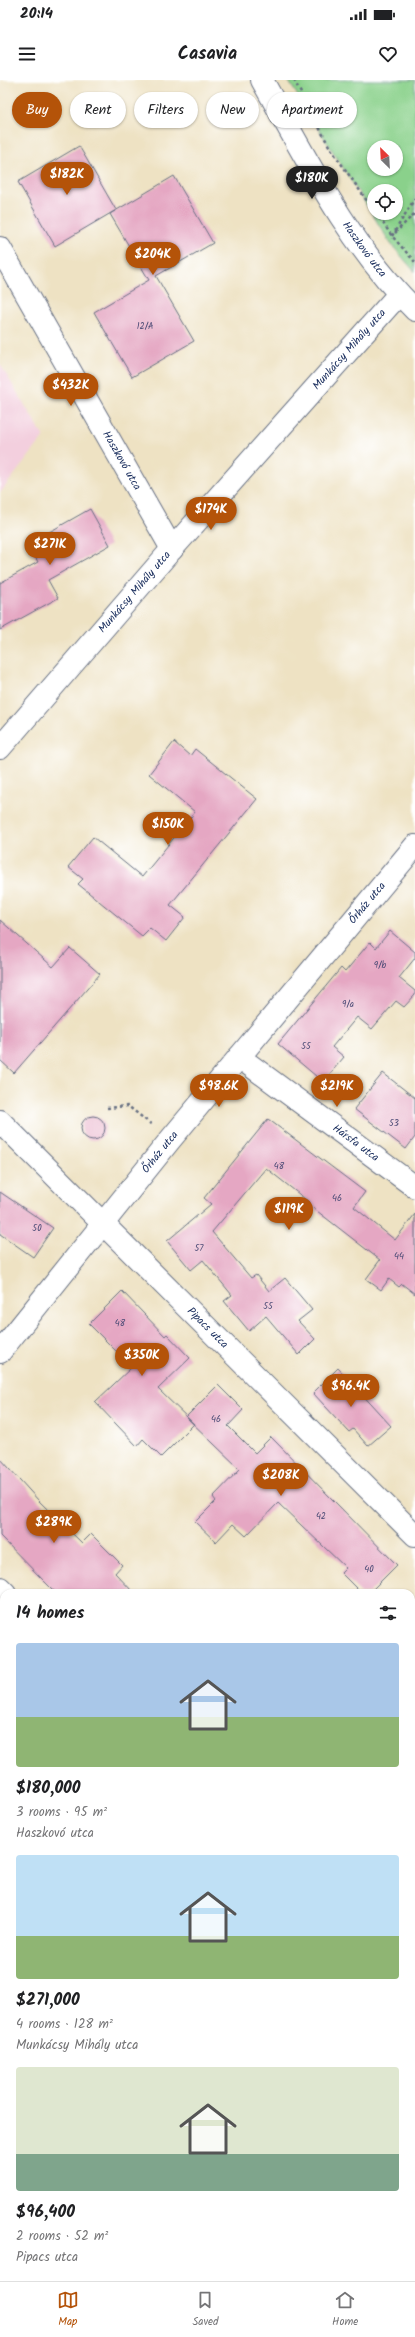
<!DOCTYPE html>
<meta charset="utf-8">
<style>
body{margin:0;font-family:Kalam,sans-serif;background:#f2f2f2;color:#202124;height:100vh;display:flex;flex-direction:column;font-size:15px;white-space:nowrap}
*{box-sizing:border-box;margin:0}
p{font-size:13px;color:#757577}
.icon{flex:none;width:22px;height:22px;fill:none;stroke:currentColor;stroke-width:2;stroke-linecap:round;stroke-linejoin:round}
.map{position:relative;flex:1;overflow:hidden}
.sheet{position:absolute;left:0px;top:1509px;width:415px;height:692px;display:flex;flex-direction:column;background:#fff;border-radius:12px 12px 0 0;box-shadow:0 1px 3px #0004}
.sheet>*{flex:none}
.top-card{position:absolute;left:12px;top:12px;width:391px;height:36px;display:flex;gap:8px}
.needle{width:26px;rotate:336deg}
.tools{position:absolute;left:367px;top:60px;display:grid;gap:8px}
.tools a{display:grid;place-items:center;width:36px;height:36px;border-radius:50%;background:#fff;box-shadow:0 1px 3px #0004;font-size:20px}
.price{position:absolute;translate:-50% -34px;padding:0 9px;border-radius:14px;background:#b45309;color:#fff;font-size:13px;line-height:26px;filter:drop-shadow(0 1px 2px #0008)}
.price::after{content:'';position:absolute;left:50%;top:24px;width:12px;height:9px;margin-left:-6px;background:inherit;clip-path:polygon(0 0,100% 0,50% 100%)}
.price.current{background:#222;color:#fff}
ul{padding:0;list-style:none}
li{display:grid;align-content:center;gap:8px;height:212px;padding:0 16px}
li span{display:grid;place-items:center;height:124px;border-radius:4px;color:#555}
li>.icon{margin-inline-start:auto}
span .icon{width:72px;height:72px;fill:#fffc;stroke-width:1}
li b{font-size:17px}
h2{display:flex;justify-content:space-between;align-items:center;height:48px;padding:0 16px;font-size:17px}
.chip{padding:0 14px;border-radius:18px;background:#fff;box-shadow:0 1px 3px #0004;font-size:14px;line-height:36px}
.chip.current{background:#b45309;color:#fff}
.status{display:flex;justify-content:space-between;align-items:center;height:28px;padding:0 20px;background:#fff;direction:ltr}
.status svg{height:11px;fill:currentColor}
header{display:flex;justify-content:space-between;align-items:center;height:52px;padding:0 16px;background:#fff;font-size:18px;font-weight:700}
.tab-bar{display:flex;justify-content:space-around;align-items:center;height:56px;border-top:1px solid #e0e0e0;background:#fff;font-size:11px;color:#757577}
.tab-bar a{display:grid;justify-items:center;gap:2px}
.tab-bar .current{color:#b45309}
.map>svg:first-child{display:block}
.built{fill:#f3cfde}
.green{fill:#8ad18b;stroke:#528074;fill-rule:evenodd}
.building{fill:#e5a7c3}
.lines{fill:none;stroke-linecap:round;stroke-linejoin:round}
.minor-casing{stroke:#656e81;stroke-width:24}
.path{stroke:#656e81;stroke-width:2.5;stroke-dasharray:3 3;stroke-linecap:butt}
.minor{stroke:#fff;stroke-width:22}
.labels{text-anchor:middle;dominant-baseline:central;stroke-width:4;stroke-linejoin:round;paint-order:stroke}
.number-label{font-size:9px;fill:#4e4d77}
.street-label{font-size:11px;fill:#1b2f5e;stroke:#fff}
</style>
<div class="status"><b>20:14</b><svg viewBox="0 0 49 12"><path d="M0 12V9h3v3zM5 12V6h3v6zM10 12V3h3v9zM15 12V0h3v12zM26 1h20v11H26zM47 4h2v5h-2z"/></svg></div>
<header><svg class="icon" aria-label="menu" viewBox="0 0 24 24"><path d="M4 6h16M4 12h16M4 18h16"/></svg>Casavia<svg class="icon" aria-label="heart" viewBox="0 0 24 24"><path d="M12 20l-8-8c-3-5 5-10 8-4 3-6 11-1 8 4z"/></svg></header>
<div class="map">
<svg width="415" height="2201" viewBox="0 0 415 2201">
<rect width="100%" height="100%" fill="#fff"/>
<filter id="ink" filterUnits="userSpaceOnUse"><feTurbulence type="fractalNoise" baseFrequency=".025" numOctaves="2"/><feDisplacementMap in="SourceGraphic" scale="8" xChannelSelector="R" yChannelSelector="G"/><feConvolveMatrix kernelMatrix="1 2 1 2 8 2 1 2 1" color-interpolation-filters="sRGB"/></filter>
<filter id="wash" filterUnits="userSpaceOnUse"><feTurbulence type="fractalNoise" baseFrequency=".012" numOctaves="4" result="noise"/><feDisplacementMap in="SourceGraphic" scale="16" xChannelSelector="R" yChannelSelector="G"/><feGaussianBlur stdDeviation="0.9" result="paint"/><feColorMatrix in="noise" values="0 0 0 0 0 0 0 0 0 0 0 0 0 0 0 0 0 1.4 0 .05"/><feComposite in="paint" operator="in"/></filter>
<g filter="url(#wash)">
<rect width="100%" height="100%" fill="#eee2c3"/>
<!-- built -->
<path class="built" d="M0 284 44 357 0 413Z"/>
<!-- green -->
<path class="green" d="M288 0H415V192L391 164ZM374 67H396V89H374ZM374 111H396V133H374Z"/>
<g id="blocks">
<!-- building -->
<path class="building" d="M79 66 116 130 55 166 18 102Z
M174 96 213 163 156 196 194 261 132 297 94 232 149 200 110 134Z
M90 429 110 465 48 500 58 518 0 550V503L38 482 28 464Z
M174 662 190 676 195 669 257 719 170 825 185 837 166 861 150 848 142 856 78 804 83 799 68 787 93 757 142 797 195 732 149 694Z
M0 840 53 887 70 868 100 894 14 993 0 980Z
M390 851 415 872V878L399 898 415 911V915L404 927 396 921 372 949 357 937 332 967 344 977 323 1002 278 964 341 888 345 892 370 862 376 868Z
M383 993 415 1018V1057L406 1069 354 1029Z
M81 1048a12 12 0 1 1 24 0a12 12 0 1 1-24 0Z
M268 1039 365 1112 354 1127 395 1160 415 1134V1214L402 1204 399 1207 389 1199 381 1210 366 1199 380 1180 308 1124 309 1122 266 1088 212 1152 251 1198 256 1195 269 1211 285 1198 312 1230 298 1241 315 1259 299 1275 266 1236 249 1251 224 1221 232 1215 203 1180 191 1190 167 1161 211 1124 204 1118Z
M0 1112 53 1148 33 1177 0 1154Z
M122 1211 165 1256 167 1254 190 1278 158 1309 194 1344 161 1377 143 1359 137 1366 95 1322 132 1287 89 1244Z
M338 1288 391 1346 368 1366 353 1349 349 1352 313 1313Z
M218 1305 243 1330 228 1346 255 1373 271 1357 397 1485 369 1513H361L341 1493 346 1488 278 1423 246 1456 233 1444 216 1462 195 1442 216 1421 213 1417 240 1389 186 1337Z
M0 1378 39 1421 82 1463 91 1454 122 1485 115 1493 134 1513H56L44 1501 0 1456Z"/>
</g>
</g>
<g filter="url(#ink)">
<use href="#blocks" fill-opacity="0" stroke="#656e81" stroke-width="1"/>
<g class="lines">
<defs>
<g id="minor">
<path id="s1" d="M262 0C307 80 349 165 415 230"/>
<path id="s2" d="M0 168 172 469"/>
<path id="s3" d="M0 668 172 469 399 214"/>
<path id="s4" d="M239 977 415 1107"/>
<path id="s5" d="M0 1041 415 1455"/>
<path id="s6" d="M0 1272 170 1060 415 766"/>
<path d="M0 1508 5 1513"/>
<path d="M0 1916 4 1920"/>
<path d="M411 1949 415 1945"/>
<path d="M268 2197 272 2201"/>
<path d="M182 2201 186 2197"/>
</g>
</defs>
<!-- minor casing -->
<use href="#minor" class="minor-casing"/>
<!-- path -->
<path class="path" d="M294 0 329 66 374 131
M376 133 392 156 415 182
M395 153 415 133
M392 156 415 118
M107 1028 128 1026 152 1045"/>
<!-- minor -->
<use href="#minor" class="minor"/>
</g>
</g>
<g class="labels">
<!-- number labels -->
<g class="number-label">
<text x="145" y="246">12/A</text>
<text x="380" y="885">9/b</text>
<text x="348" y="924">9/a</text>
<text x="306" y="966">55</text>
<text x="394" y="1043">53</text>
<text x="279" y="1086">48</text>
<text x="337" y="1118">46</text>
<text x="37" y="1148">50</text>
<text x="199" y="1168">57</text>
<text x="399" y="1176">44</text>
<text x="268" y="1226">55</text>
<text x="120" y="1243">48</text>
<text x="216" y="1339">46</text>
<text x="321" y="1436">42</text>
<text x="369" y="1489">40</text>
</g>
<!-- street labels -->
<g class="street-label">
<text stroke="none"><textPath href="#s1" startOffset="198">Haszkovó utca</textPath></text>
<text stroke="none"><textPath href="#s3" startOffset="530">Munkácsy Mihály utca</textPath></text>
<text stroke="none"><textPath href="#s2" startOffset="245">Haszkovó utca</textPath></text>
<text stroke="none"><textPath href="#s3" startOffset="206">Munkácsy Mihály utca</textPath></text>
<text stroke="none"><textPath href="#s6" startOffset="580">Őrház utca</textPath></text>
<text stroke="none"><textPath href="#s4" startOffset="145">Hársfa utca</textPath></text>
<text stroke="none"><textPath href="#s6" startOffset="256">Őrház utca</textPath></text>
<text stroke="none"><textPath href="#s5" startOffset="293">Pipacs utca</textPath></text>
</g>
</g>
</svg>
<div class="tools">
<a><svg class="needle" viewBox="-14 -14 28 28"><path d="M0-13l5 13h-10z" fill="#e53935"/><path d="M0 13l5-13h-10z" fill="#757577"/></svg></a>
<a><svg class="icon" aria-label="locate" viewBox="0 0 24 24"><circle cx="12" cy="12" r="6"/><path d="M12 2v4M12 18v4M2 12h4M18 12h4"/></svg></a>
</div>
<b class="price" style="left:67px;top:116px">$182K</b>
<b class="price current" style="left:312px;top:120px">$180K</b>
<b class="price" style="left:153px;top:196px">$204K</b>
<b class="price" style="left:71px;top:327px">$432K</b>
<b class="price" style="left:211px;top:451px">$174K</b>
<b class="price" style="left:50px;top:486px">$271K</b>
<b class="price" style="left:168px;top:766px">$150K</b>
<b class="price" style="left:219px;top:1028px">$98.6K</b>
<b class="price" style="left:337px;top:1028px">$219K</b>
<b class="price" style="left:289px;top:1151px">$119K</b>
<b class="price" style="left:142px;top:1297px">$350K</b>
<b class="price" style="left:351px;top:1328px">$96.4K</b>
<b class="price" style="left:281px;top:1417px">$208K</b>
<b class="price" style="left:54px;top:1464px">$289K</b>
<div class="top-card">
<a class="chip current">Buy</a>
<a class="chip">Rent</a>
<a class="chip">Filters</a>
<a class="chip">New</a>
<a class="chip">Apartment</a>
</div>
<section class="sheet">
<h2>14 homes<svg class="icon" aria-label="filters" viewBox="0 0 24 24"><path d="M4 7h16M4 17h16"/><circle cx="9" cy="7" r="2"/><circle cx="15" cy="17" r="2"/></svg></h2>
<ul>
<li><span style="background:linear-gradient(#a9c7e8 60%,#8fb573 0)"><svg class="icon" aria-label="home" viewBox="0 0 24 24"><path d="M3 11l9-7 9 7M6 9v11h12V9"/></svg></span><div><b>$180,000</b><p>3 rooms · 95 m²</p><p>Haszkovó utca</p></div></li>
<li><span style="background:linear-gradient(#bfe0f5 65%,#8fb573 0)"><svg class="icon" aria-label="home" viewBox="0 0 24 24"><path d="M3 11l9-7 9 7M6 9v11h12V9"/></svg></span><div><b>$271,000</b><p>4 rooms · 128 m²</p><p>Munkácsy Mihály utca</p></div></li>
<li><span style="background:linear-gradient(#dfe7d0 70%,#7fa58c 0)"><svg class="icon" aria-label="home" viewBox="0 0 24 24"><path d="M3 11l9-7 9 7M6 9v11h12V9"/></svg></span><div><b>$96,400</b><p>2 rooms · 52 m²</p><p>Pipacs utca</p></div></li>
</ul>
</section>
</div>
<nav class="tab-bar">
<a class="current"><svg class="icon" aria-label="map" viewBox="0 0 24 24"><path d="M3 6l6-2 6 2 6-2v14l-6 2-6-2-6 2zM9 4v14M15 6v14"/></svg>Map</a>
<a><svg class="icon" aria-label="saved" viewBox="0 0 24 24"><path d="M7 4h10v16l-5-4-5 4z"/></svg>Saved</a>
<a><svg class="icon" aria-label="home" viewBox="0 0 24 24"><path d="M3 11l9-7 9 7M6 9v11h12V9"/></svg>Home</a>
</nav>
